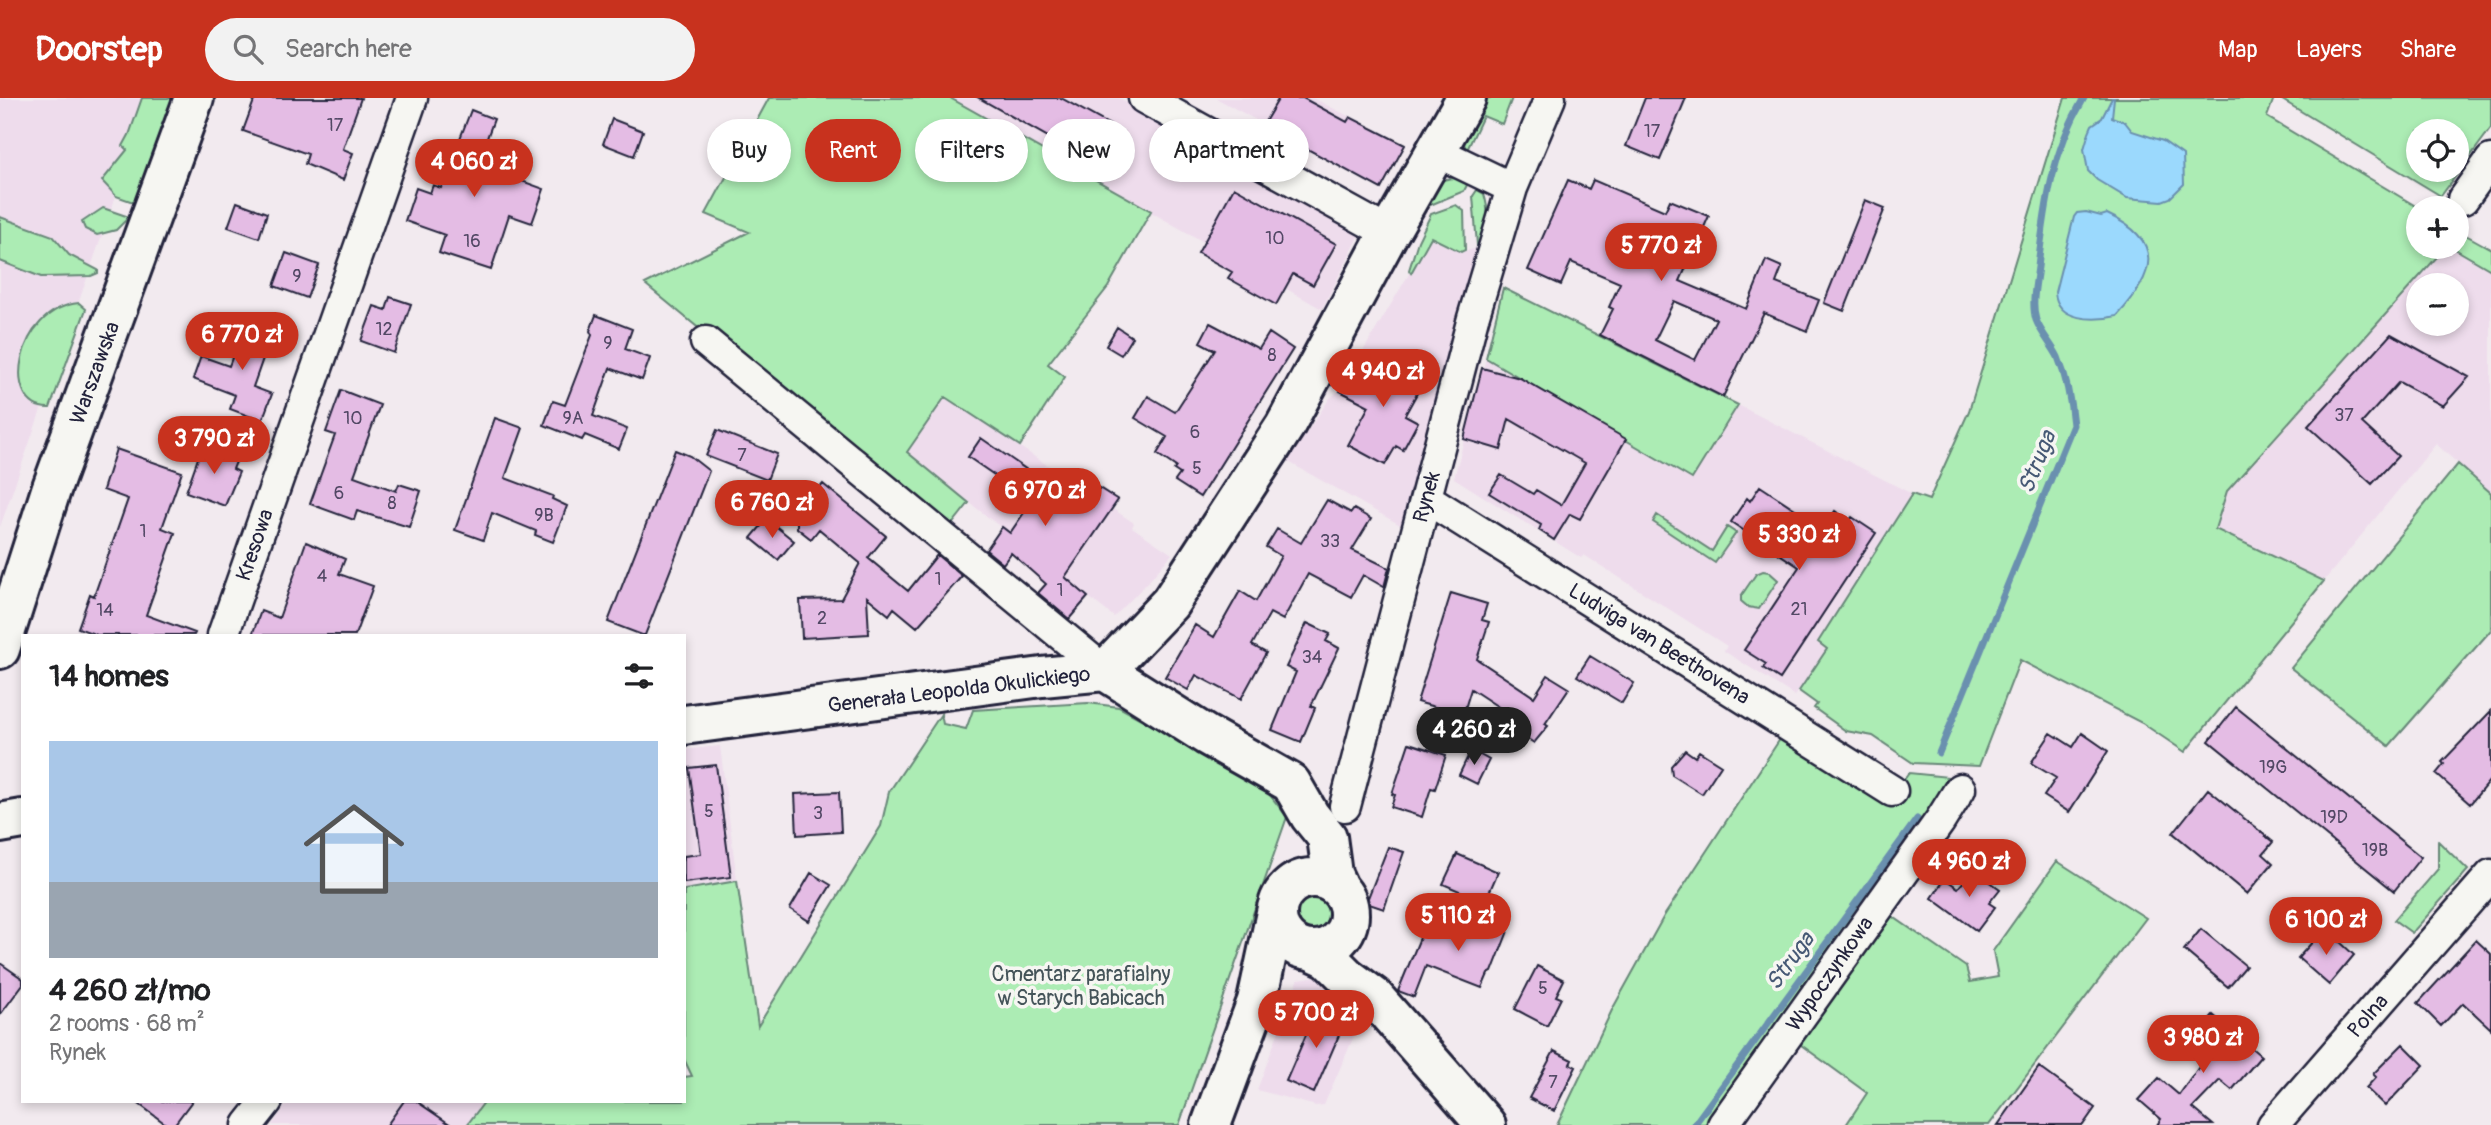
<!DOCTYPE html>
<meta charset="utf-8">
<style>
body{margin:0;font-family:Pangolin,sans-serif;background:#f2f2f2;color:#202124;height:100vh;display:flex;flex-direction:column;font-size:26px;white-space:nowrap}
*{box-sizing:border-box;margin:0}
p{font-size:23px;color:#757577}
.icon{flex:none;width:38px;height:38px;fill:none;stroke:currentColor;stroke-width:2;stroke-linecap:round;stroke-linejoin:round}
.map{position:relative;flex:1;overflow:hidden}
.side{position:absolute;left:21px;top:536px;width:665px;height:469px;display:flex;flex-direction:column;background:#fff;border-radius:0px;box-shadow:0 4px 10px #0003}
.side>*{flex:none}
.top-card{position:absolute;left:707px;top:21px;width:665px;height:63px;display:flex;gap:14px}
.fabs{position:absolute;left:2406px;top:21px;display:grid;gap:14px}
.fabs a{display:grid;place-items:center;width:63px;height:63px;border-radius:50%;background:#fff;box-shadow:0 4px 10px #0003;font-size:35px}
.price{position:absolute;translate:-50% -60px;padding:0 16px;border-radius:24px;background:#c8321e;color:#fff;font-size:23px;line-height:46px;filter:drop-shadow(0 2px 4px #0008)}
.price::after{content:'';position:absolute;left:50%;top:42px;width:21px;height:16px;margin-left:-10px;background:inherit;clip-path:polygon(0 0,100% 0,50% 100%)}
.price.on{background:#222;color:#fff}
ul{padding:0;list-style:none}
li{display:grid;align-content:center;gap:14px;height:371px;padding:0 28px}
li span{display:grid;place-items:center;height:217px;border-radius:0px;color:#555}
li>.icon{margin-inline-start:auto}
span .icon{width:126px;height:126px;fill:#fffc;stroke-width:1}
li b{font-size:30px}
h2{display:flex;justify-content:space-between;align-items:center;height:84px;padding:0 28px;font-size:30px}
.pill{padding:0 24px;border-radius:32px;background:#fff;box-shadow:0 4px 10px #0003;font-size:24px;line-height:63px}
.pill.on{background:#c8321e;color:#fff}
header{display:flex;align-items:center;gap:42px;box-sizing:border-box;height:98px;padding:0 35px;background:#c8321e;color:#fff}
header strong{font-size:33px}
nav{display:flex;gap:38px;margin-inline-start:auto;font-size:24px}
.search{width:490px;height:63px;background:#f2f2f2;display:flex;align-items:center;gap:18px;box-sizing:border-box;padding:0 24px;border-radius:38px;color:#757577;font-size:26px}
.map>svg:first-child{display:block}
.built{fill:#eedcec;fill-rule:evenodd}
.green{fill:#acecb4;stroke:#678778;stroke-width:2;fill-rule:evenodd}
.water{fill:#9bd9fd;stroke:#6b90af;stroke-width:2}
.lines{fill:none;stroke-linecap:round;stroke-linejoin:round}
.stream{stroke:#6b90af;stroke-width:7}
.building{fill:#e4bce4;stroke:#22223b;stroke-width:2;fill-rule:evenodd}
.street-casing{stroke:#22223b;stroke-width:35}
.secondary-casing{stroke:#22223b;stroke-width:44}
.street{stroke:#f6f6f2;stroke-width:30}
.secondary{stroke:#f6f6f2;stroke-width:38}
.labels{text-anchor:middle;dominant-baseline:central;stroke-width:7;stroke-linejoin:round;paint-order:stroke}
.number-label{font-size:18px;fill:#524865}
.street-label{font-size:21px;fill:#22223b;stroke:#f6f6f2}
.park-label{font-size:21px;fill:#445459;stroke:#f6f6f2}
.water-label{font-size:23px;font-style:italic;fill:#465975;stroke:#f6f6f2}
</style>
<header>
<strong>Doorstep</strong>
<div class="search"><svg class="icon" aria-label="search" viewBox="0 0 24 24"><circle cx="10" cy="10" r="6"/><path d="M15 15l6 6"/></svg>Search here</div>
<nav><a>Map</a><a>Layers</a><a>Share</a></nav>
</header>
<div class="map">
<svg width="2491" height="1027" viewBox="0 0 2491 1027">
<rect width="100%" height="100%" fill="#f2eaef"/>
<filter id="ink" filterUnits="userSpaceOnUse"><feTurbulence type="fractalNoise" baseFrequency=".0143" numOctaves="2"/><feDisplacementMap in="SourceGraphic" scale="14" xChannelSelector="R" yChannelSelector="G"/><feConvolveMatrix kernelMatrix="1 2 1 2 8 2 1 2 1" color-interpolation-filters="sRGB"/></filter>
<g filter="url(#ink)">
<!-- built -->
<path class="built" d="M0 0H150L0 429Z
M950 0H1119L1362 133 1322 211Z
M1216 0H1313L1405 47 1381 91Z
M1431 139 1461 154 1479 150 1471 190 1402 428 1287 363 1330 300 1340 292Z
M2446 149H2451L2491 172V395L2436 346 2324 483 2215 430 2227 393ZM2418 187H2457V226H2418Z
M1486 260 1692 381 1738 307 1912 396 1818 544 1827 551 1795 598 1724 553 1727 548 1584 457 1581 460 1454 380Z
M945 299 1134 425 1132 429 1172 456 1149 483 1114 519 907 355Z
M720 648 737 783 684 792V652Z
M1319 878 1362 920 1324 1007 1316 1008 1257 992 1298 881Z
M289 1003H485L467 1027H272Z"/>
<!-- green -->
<path class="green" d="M142 0H178L136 105 116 98 102 83 127 52 123 48 129 37Z
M769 0H950L1151 113 1108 189 1048 266 1065 279 1020 348 945 299 907 354 969 405 946 434 645 186 749 134 706 116Z
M1480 0H1512L1502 26 1483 18 1467 52C1456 36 1472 15 1480 0Z
M2065 0H2274L2267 19 2419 110 2418 149H2446L2227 393 2215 431 2324 483 2185 654 2142 625 2020 562 1979 668 1913 665 1873 638 1846 633 1814 610 1817 606 1799 593 1827 551 1818 544 1912 396 1929 402 1969 313Z
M2279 0H2491V30L2441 98ZM2418 33H2457V72H2418Z
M1455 80 1468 85 1464 93 1423 110C1432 90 1431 82 1455 80Z
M1477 92 1484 96C1490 116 1489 129 1477 147L1473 98Z
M1456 107 1464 113 1465 152 1461 154 1431 139 1411 175 1409 172 1418 143 1431 116Z
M103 110 129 119 116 132 97 137 85 131 82 124Z
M0 119 53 138 69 157 98 172V175L91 178 41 179 0 163Z
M2464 136 2491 151V172L2455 151Z
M1503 190 1738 307 1692 381 1486 260Z
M79 205 86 211 50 310C0 312 15 211 79 205Z
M2458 366 2491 395V532L2389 648 2291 570Z
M1657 417 1712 453 1727 429 1736 435 1715 465 1653 424Z
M1763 473 1769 474 1778 482 1759 511 1748 509 1741 503V498L1756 476Z
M1088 605 1119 609 1262 687 1287 719 1179 1027H467L485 1003H684V979L692 978 684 961V792L737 783 758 928 881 728 889 694 941 616 943 626 966 631 973 612Z
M1782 638 1887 705 1909 675 1949 679 1917 737 1712 1027H1557L1613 910 1664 818Z
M2438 743 2468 772 2412 835 2394 822 2438 771Z
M2057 763 2146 820 1989 1027H1846L1867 995 1797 944 1889 816 1966 869 1970 884 1998 879 1993 853Z
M1295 816a17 17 0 1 1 34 0a17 17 0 1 1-34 0Z"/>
<!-- water -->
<path class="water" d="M2112 0H2114L2112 19 2125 24 2132 33 2163 43 2183 57 2184 86 2170 100 2162 103 2127 100 2097 82 2088 73 2084 51 2089 34 2092 27 2102 20Z
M2086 114 2101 118 2107 116C2166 143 2155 177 2117 218 2095 223 2057 224 2055 194L2074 119 2077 115Z"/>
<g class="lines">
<!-- stream -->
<path class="stream" d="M1939 655 2073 327C2071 304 2067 281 2058 259 2052 247 2041 235 2036 222 2031 206 2036 185 2038 169 2045 108 2052 53 2084 0
M1694 1027 1917 721"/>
</g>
<!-- building -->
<path class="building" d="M255 0H361L343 51 353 55 343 82 305 66 308 56 243 33Z
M979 0H1061L1124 35 1105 71Z
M1279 0H1303L1347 24 1350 19 1405 47 1381 91 1263 27Z
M1645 0H1686L1660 62 1626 48Z
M471 12 494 21 483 51 511 61 505 77 544 91 532 125 509 117 491 172 439 155 445 137 405 123 416 90 430 95 433 87 441 90Z
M612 21 643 33 634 58 603 46Z
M1568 82 1589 91 1593 82 1665 113 1670 102 1709 118 1680 183 1746 211 1766 162 1782 169 1776 185 1819 202 1807 233 1764 215 1723 299 1600 237 1613 211 1609 209 1620 185 1571 164 1561 187 1528 172ZM1674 203 1716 221 1695 262 1655 242Z
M1234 89 1336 146 1313 187 1293 176 1276 207 1228 180 1232 174 1198 155Z
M1865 102 1885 110 1844 213 1824 205Z
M237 104 267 115 259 140 228 129Z
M286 155 319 167 307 200 274 188Z
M390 199 411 206 394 255 361 243 374 208 386 212Z
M596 217 632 231 625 251 650 260 642 282 610 270 593 318 627 331 619 351 585 337 582 342 544 327 553 303 565 307 592 237 590 233Z
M245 225 279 237 272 255 266 252 253 289 272 296 262 323 230 311 235 297 193 281 201 258 229 268Z
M1210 225 1259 251 1269 235 1293 251 1200 399 1175 383 1180 376 1174 372 1176 369 1157 356 1167 339 1135 320 1148 298 1175 314 1215 252 1200 244Z
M1117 229 1132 239 1121 257 1106 248Z
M2391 236 2469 279 2443 308 2399 284 2362 325 2398 358 2372 386 2308 328Z
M1357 262 1386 278 1390 271 1400 277 1405 267 1426 279 1405 317 1418 324 1403 352 1396 348 1385 367 1348 347 1369 308 1340 293Z
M1482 270 1520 280 1626 341 1580 421 1570 416 1554 442 1539 432 1541 427 1489 395 1501 377 1533 396 1536 392 1561 407 1585 365 1509 321 1501 352 1464 341Z
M341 292 380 307 354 378 396 393 399 386 421 393 409 429 357 413 354 422 310 406 335 337 326 334Z
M495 320 523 330 505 380 553 398 552 401 567 408 553 444 535 437 536 433 492 415 483 442 455 432Z
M717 332 777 356 767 382 706 358Z
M981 340 1085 412 1099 390 1118 402 1065 479 1088 499 1069 521 1038 495 1046 486 1011 455 1003 466 986 452 1002 429 1010 435 1032 403 968 359Z
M203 346 238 359 233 371 239 374 225 408 186 394Z
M116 351 182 374 162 430 175 435 146 517 195 535 194 537H97L78 530 90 496 94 498 128 401 103 392Z
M675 352 690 358 709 373 645 537H642L608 524Z
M823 386 886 438 868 460 908 493 937 457 962 478 917 529 894 510 889 517 867 499 869 536 802 540 800 502 841 501 860 465 819 431 811 441 797 430V418Z
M1760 388 1824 430 1835 413 1849 423 1852 419 1876 435 1780 581 1763 570 1766 566 1744 552 1799 469 1731 424 1747 400 1750 403Z
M1327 402 1351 415 1354 411 1371 421 1352 452 1389 470 1384 489 1363 477 1351 499 1308 476 1283 522 1270 515 1252 547 1266 555 1241 601 1196 577 1188 592 1165 579 1195 527 1214 539 1240 493 1256 503 1281 458 1266 449 1277 431 1301 445Z
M767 421 794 443 778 462 751 440Z
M306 444 345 461 339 476 373 488 355 537H252L261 513 279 520Z
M1451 495 1487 506 1482 522 1489 524 1477 561 1534 599 1548 577 1569 590 1545 626 1548 628 1534 645 1503 625 1509 616 1471 591 1463 617 1417 604Z
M1307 525 1330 536 1326 543 1339 550 1311 608 1315 610 1301 644 1272 632 1296 574 1286 569Z
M1590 558 1634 585 1622 605 1577 578Z
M2236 609 2421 759 2394 793 2209 643Z
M2491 613V681L2470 706 2436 676 2444 666 2442 664Z
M2051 635 2073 649 2082 635 2108 653 2069 714 2044 698 2056 680 2031 665Z
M1409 645 1446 657 1435 691 1431 690 1422 719 1391 709 1395 697 1392 696Z
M1471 652 1489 662 1477 686 1459 677Z
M1685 652 1695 659 1699 653 1721 667 1702 696 1672 677 1671 668Z
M716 667 731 779 684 785V758L701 756 689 670Z
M2208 691 2273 744 2263 756 2273 765 2247 796 2173 735Z
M839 694 841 734 797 737 795 696Z
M1388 749 1404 754 1384 811 1366 805Z
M1457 756 1498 774 1485 804 1443 786Z
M1974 772 2000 791 1989 805 1995 809 1977 833 1932 800 1945 781 1958 790Z
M811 775 831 787 809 823 790 811Z
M1481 810 1510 828 1492 874 1488 876 1482 890 1426 868 1414 899 1398 893 1424 830 1451 840 1454 833 1466 838Z
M2325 830 2354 857 2329 887 2298 860Z
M2201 831 2246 868 2228 889 2184 852Z
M2476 842 2491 856V931L2463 905 2441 928 2418 905Z
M0 865 23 881V886L0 917Z
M1537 868 1564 882 1556 898 1561 900 1547 928 1515 911Z
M1318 909 1346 921 1314 995 1286 983Z
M2213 917 2261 958 2232 992 2220 982 2193 1010 2213 1027H2157L2161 1021 2139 1002 2159 980 2179 997 2201 966 2184 951Z
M2403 946 2424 967 2385 1008 2366 990 2376 979 2373 976Z
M1554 953 1572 962 1570 966 1576 969 1554 1013 1529 1000Z
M2039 969 2095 1010 2083 1027H1998Z
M135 1003H192L174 1027H167Z
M404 1003H416L451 1027H387Z"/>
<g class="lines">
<defs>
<path id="street" d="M1144 0 1389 135
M1435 53 1512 90
M2463 101 2491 62
M706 244 1105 573
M1426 400 1892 693
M223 537 412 0
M1345 708 1473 220 1512 90 1550 0
M248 1027 267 1003
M1723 1027 1940 723 1960 691
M2273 1027 2491 777"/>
<path id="secondary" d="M0 551 51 392 194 0
M1105 573 1170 505 1285 328 1389 135 1466 0
M684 627 1042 579 1105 573 1206 637 1291 685 1310 718 1327 739 1332 776 1339 791
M0 725 23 721
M1277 816a36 36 0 1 1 72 0a36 36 0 1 1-72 0Z
M1313 853 1328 860 1347 879 1374 899 1486 1027
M1211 1027 1257 903 1277 810"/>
</defs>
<!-- street casing -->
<use href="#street" class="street-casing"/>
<!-- secondary casing -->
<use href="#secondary" class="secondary-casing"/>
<!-- street -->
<use href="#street" class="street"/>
<!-- secondary -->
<use href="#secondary" class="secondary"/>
</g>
</g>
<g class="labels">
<!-- number labels -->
<g class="number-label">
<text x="335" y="27">17</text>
<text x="1652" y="33">17</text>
<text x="1275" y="140">10</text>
<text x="472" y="143">16</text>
<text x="297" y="178">9</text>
<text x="384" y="231">12</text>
<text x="608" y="245">9</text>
<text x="1272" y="257">8</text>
<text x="2344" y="317">37</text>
<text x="353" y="320">10</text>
<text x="573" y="320">9A</text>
<text x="1195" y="334">6</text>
<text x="742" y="357">7</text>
<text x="1197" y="370">5</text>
<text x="339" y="395">6</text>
<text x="392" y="405">8</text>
<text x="544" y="417">9B</text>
<text x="143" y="433">1</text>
<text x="1330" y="443">33</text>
<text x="322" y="478">4</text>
<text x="938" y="481">1</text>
<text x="1060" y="492">1</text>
<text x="1799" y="511">21</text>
<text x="105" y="512">14</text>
<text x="822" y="520">2</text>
<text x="1312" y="559">34</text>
<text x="2273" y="669">19G</text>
<text x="709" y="713">5</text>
<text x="818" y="715">3</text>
<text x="2334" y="719">19D</text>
<text x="2375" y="752">19B</text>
<text x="1543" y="890">5</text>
<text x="1553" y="984">7</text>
</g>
<!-- street labels -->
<g class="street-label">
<text transform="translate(95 275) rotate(-70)">Warszawska</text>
<text transform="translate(1427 399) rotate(-75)">Rynek</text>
<text transform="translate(255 447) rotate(-71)">Kresowa</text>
<text transform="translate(1659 546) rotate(32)">Ludviga van Beethovena</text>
<text transform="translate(959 592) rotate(-7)">Generała Leopolda Okulickiego</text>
<text transform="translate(1830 876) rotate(-55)">Wypoczynkowa</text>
<text transform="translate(2368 918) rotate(-49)">Polna</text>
</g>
<!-- park labels -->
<g class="park-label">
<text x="1081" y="876">Cmentarz parafialny<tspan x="1081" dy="24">w Starych Babicach</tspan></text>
</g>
<!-- water labels -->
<g class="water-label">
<text transform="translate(2037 364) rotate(-68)">Struga</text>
<text transform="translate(1790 863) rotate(-54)">Struga</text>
</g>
</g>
</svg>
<div class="fabs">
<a><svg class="icon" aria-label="locate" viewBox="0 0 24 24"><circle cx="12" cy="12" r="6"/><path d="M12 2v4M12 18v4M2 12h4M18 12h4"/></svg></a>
<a>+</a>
<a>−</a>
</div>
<b class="price" style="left:474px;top:101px">4 060 zł</b>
<b class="price" style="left:1661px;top:185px">5 770 zł</b>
<b class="price" style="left:242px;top:274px">6 770 zł</b>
<b class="price" style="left:1383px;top:311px">4 940 zł</b>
<b class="price" style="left:214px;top:378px">3 790 zł</b>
<b class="price" style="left:1045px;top:430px">6 970 zł</b>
<b class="price" style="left:772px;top:442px">6 760 zł</b>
<b class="price" style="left:1799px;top:474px">5 330 zł</b>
<b class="price on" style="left:1474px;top:669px">4 260 zł</b>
<b class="price" style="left:1969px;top:801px">4 960 zł</b>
<b class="price" style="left:1458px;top:855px">5 110 zł</b>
<b class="price" style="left:2326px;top:859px">6 100 zł</b>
<b class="price" style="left:1316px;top:952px">5 700 zł</b>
<b class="price" style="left:2203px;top:977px">3 980 zł</b>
<div class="top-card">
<a class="pill">Buy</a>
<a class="pill on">Rent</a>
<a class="pill">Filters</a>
<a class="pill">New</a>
<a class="pill">Apartment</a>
</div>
<section class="side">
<h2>14 homes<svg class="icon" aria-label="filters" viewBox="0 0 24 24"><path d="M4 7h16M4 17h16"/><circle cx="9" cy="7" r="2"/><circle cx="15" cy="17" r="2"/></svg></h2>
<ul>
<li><span style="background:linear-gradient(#a9c7e8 65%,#9aa5b1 0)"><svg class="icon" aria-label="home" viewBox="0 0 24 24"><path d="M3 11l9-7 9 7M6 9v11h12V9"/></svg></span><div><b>4 260 zł/mo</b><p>2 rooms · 68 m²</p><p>Rynek</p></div></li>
</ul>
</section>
</div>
